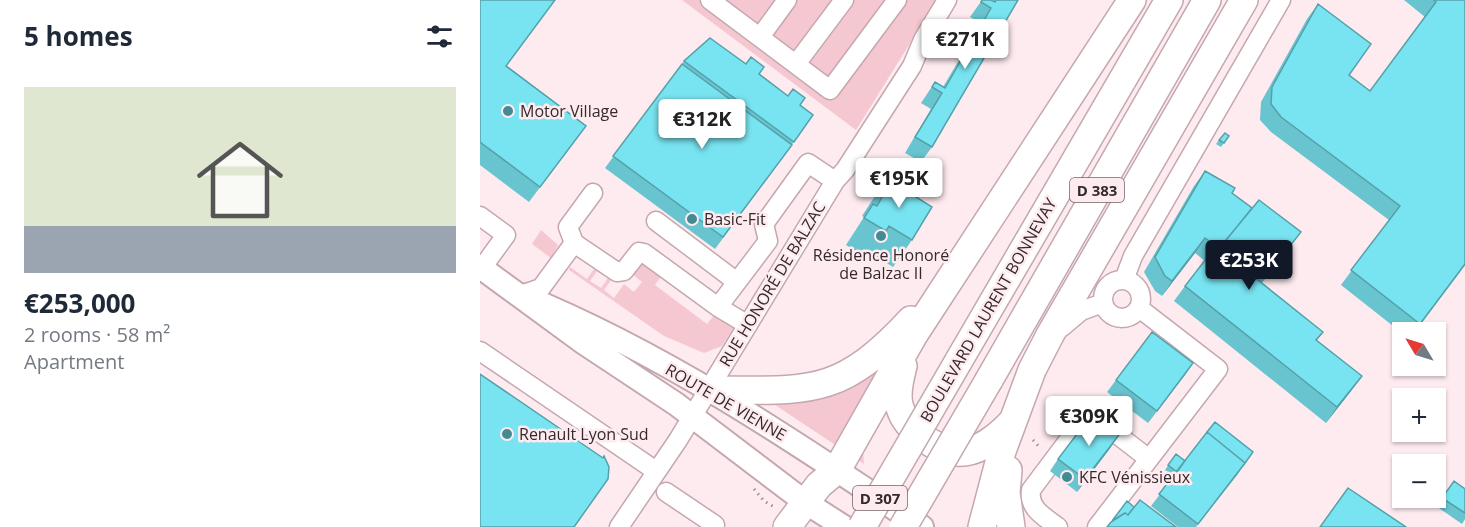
<!DOCTYPE html>
<meta charset="utf-8">
<style>
body{margin:0;font-family:"Open Sans",sans-serif;background:#f2f2f3;color:#1f2937;height:100vh;display:flex;flex-direction:column;font-size:22px;white-space:nowrap}
*{box-sizing:border-box;margin:0}
p{font-size:20px;color:#747a83}
.icon{flex:none;width:33px;height:33px;fill:none;stroke:currentColor;stroke-width:2;stroke-linecap:round;stroke-linejoin:round}
.map{position:relative;flex:1;overflow:hidden}
.panel{display:flex;flex-direction:column;background:#fff;width:480px}
.panel>*{flex:none}
.needle{width:39px;rotate:308deg}
.controls{position:absolute;left:912px;top:322px;display:grid;gap:12px}
.controls a{display:grid;place-items:center;width:54px;height:54px;border-radius:0px;background:#fff;box-shadow:0 2px 4px #0004;font-size:30px}
.price{position:absolute;translate:-50% -51px;padding:0 14px;border-radius:6px;background:#fff;color:#222;font-size:20px;line-height:39px;filter:drop-shadow(0 2px 3px #0008)}
.price::after{content:'';position:absolute;left:50%;top:36px;width:18px;height:14px;margin-left:-9px;background:inherit;clip-path:polygon(0 0,100% 0,50% 100%)}
.price.active{background:#111827;color:#fff}
ul{padding:0;list-style:none}
li{display:grid;align-content:center;gap:12px;height:318px;padding:0 24px}
li+li{border-top:2px solid #e0e1e3}
li span{display:grid;place-items:center;height:186px;border-radius:0px;color:#555}
li>.icon{margin-inline-start:auto}
span .icon{width:108px;height:108px;fill:#fffc;stroke-width:1}
li b{font-size:26px}
h2{display:flex;justify-content:space-between;align-items:center;height:72px;padding:0 24px;font-size:26px}
main{display:flex;flex:1;min-height:0}
.map>svg:first-child{display:block}
.green{fill:#f5c7d1}
.lines{fill:none;stroke-linecap:round;stroke-linejoin:round}
.minor-casing{stroke:#c4a8ae;stroke-width:21}
.major-casing{stroke:#c4a8ae;stroke-width:26}
.highway-casing{stroke:#c4a8ae;stroke-width:30}
.path{stroke:#9e8f92;stroke-width:3;stroke-dasharray:1.5 4.5;stroke-linecap:butt}
.minor{stroke:#fff;stroke-width:18}
.major{stroke:#fff;stroke-width:22}
.highway{stroke:#fff;stroke-width:27}
.highway-bridge-casing{stroke:#c4a8ae;stroke-width:30;stroke-linecap:butt}
.highway-bridge{stroke:#fff;stroke-width:27}
.wall{fill:#68c4cf}
.shaded-wall{fill:#55a0a9}
.building{fill:#79e4f1;stroke:#55a0a9;stroke-width:1.5}
.poi-dot{fill:#448a93;stroke:#feebef;stroke-width:2}
.labels{text-anchor:middle;dominant-baseline:central;stroke-width:5;stroke-linejoin:round;paint-order:stroke}
.shield{fill:#feebef;stroke:#716366;stroke-width:1.5}
.shield-label{font-size:15px;font-weight:bold;fill:#34292b}
.poi-label{font-size:16px;fill:#34292b;stroke:#feebef;text-anchor:start}
.street-label{font-size:16px;fill:#34292b;stroke:#feebef}
</style>
<main>
<section class="panel">
<h2>5 homes<svg class="icon" aria-label="filters" viewBox="0 0 24 24"><path d="M4 7h16M4 17h16"/><circle cx="9" cy="7" r="2"/><circle cx="15" cy="17" r="2"/></svg></h2>
<ul>
<li><span style="background:linear-gradient(#dfe7d0 75%,#9aa5b1 0)"><svg class="icon" aria-label="home" viewBox="0 0 24 24"><path d="M3 11l9-7 9 7M6 9v11h12V9"/></svg></span><div><b>€253,000</b><p>2 rooms · 58 m²</p><p>Apartment</p></div></li>
</ul>
</section>
<div class="map">
<svg width="985" height="527" viewBox="0 0 985 527">
<rect width="100%" height="100%" fill="#feebef"/>
<!-- green -->
<path class="green" d="M202 0H457L376 130Z
M61 230 78 245 71 258 52 244Z
M161 263 182 275 175 285 227 324 235 314 255 326 242 346 224 353 184 336 89 270 90 267 107 279 114 269 117 271 110 281 121 288 128 278 131 280 124 290 134 298 144 284 154 292 162 282 152 274Z
M406 360 381 425 384 464 289 401Z"/>
<g class="lines">
<defs>
<path id="minor" d="M230 0 350 90 417 0
M280 37 307 0
M316 64 364 0
M0 216 26 235 2 268
M176 221 257 282
M94 243 88 227 113 193
M623 299a19 19 0 1 1 38 0a19 19 0 1 1-38 0Z
M644 280 653 256 801 0
M41 295 61 288 94 243 137 272 144 271 159 252 164 253 238 307 268 325
M238 307 288 241 284 224 328 163 355 181
M582 327 601 311 623 303
M0 351 176 471
M186 492 235 525 233 527
M139 527 198 440 355 181 365 170 432 66 443 40 467 0
M578 527C565 517 548 509 551 490L605 418 617 419 669 459
M617 527 738 369 659 308"/>
<path id="major" d="M0 267 104 343 196 404 325 502 364 527
M41 295C184 353 314 441 442 527"/>
<path id="highway" d="M478 362 689 0
M423 366C420 378 415 395 420 408 427 430 454 449 477 452 498 454 520 435 533 421
M509 380 727 0
M228 390C328 390 358 399 431 320
M528 470 526 493 531 527
M307 527 339 485 357 470 433 336 652 0
M502 527 522 451 552 370 570 335 764 0"/>
</defs>
<!-- minor casing -->
<use href="#minor" class="minor-casing"/>
<!-- major casing -->
<use href="#major" class="major-casing"/>
<!-- highway casing -->
<use href="#highway" class="highway-casing"/>
<!-- path -->
<path class="path" d="M553 440 561 449
M274 489 284 501 296 508"/>
<!-- minor -->
<use href="#minor" class="minor"/>
<!-- major -->
<use href="#major" class="major"/>
<!-- highway -->
<use href="#highway" class="highway"/>
<defs>
<path id="highway-bridge" d="M382 527 478 362
M423 527 509 380"/>
</defs>
<!-- highway-bridge casing -->
<use href="#highway-bridge" class="highway-bridge-casing"/>
<!-- highway-bridge -->
<use href="#highway-bridge" class="highway-bridge"/>
</g>
<!-- wall -->
<path class="wall" d="M0 0 27 66 106 126 49 202 0 165Z
M502 0 513 1 514 0H538L452 147 441 162 425 153 451 109 441 103 455 82 463 87 501 23 490 17Z
M924 0H985V265L934 333H922L861 285 909 220 791 132 780 120 781 102 827 19 838 4 869 75 890 91 945 17Z
M204 61 279 74 333 115 303 157 235 249 125 168Z
M749 136 741 147 736 144 739 140Z
M725 171 755 188 752 193 772 208 821 232 782 283 843 332 837 340 882 376 871 391 846 423 694 301 705 286 725 261 715 253 682 296 675 291 664 272 714 186Z
M410 175 428 192 432 240 413 267 391 253 387 258 366 245 384 217 382 216 391 202Z
M713 363 668 423 627 392 636 380Z
M631 447 597 492 570 471 578 459Z
M773 452 716 527H698L671 506 694 476 685 470 696 454 705 461Z
M974 481 985 489V519L982 524 956 506Z"/>
<!-- shaded-wall -->
<path class="shaded-wall" d="M725 238 715 253 682 296 692 281Z
M985 264V265L934 333 940 324Z
M713 363 705 375 668 423Z
M882 376 871 391 846 423 857 407Z
M639 435 631 447 597 492 605 479Z
M765 463 757 475 716 527Z"/>
<!-- building -->
<path class="building" d="M0 0H75L26 66 106 126 60 187 0 142Z
M502 0H511L515 2 516 0H538L452 147 435 137 462 93 452 87 455 82 465 88 511 8 501 2Z
M954 0H985V264L940 324 871 270 920 206 801 117 791 104 792 87 838 4 891 44 869 75 890 91 956 2Z
M230 38 266 64 271 57 284 67 279 74 308 96 313 89 325 98 320 105 333 115 314 142 204 61Z
M202 64 312 145 243 237 133 156Z
M745 133 749 136 744 143 739 140Z
M725 171 755 188 752 193 772 208 739 249 843 332 836 340 882 376 857 407 705 286 736 246 725 238 692 281 685 276 675 257Z
M410 175 431 188 428 192 452 207 432 240 409 226 406 231 384 218 393 204 397 206 405 192 401 189Z
M779 200 821 232 788 274 746 240Z
M744 244 761 258 757 263 740 249Z
M672 332 713 363 677 411 636 380Z
M0 374 123 458 124 456 129 467 128 479 94 527H0Z
M612 414 639 435 605 479 578 459Z
M735 422 773 452 763 466 765 463 727 432Z
M727 432 765 463 718 524 679 494Z
M696 454 705 461 697 472 688 465Z
M974 481 985 489V513L962 498Z
M868 488 926 527H840Z
M660 500 696 527H627L631 522 645 513 648 515Z
M647 501 654 507 648 515 645 513 632 521Z"/>
<!-- markers -->
<g class="poi-dot">
<circle cx="28" cy="111" r="6"/>
<circle cx="212" cy="219" r="6"/>
<circle cx="401" cy="236" r="6"/>
<circle cx="27" cy="434" r="6"/>
<circle cx="587" cy="477" r="6"/>
</g>
<g class="labels">
<!-- shield labels -->
<g class="shield">
<rect x="590" y="178" width="54" height="24" rx="4.5"/>
<rect x="373" y="486" width="54" height="24" rx="4.5"/>
</g>
<g class="shield-label">
<text x="617" y="190">D 383</text>
<text x="400" y="498">D 307</text>
</g>
<!-- poi labels -->
<g class="poi-label">
<text x="40" y="111">Motor Village</text>
<text x="224" y="219">Basic-Fit</text>
<text x="401" y="255" text-anchor="middle">Résidence Honoré<tspan x="401" dy="18">de Balzac II</tspan></text>
<text x="39" y="434">Renault Lyon Sud</text>
<text x="599" y="477">KFC Vénissieux</text>
</g>
<!-- street labels -->
<g class="street-label">
<text transform="translate(292 284) rotate(-59)">RUE HONORÉ DE BALZAC</text>
<text transform="translate(508 310) rotate(-60)">BOULEVARD LAURENT BONNEVAY</text>
<text transform="translate(246 402) rotate(30)">ROUTE DE VIENNE</text>
</g>
</g>
</svg>
<div class="controls">
<a><svg class="needle" viewBox="-14 -14 28 28"><path d="M0-13l5 13h-10z" fill="#e53935"/><path d="M0 13l5-13h-10z" fill="#747a83"/></svg></a>
<a>+</a>
<a>−</a>
</div>
<b class="price" style="left:485px;top:70px">€271K</b>
<b class="price" style="left:222px;top:150px">€312K</b>
<b class="price" style="left:419px;top:209px">€195K</b>
<b class="price active" style="left:769px;top:291px">€253K</b>
<b class="price" style="left:609px;top:447px">€309K</b>
</div>
</main>
